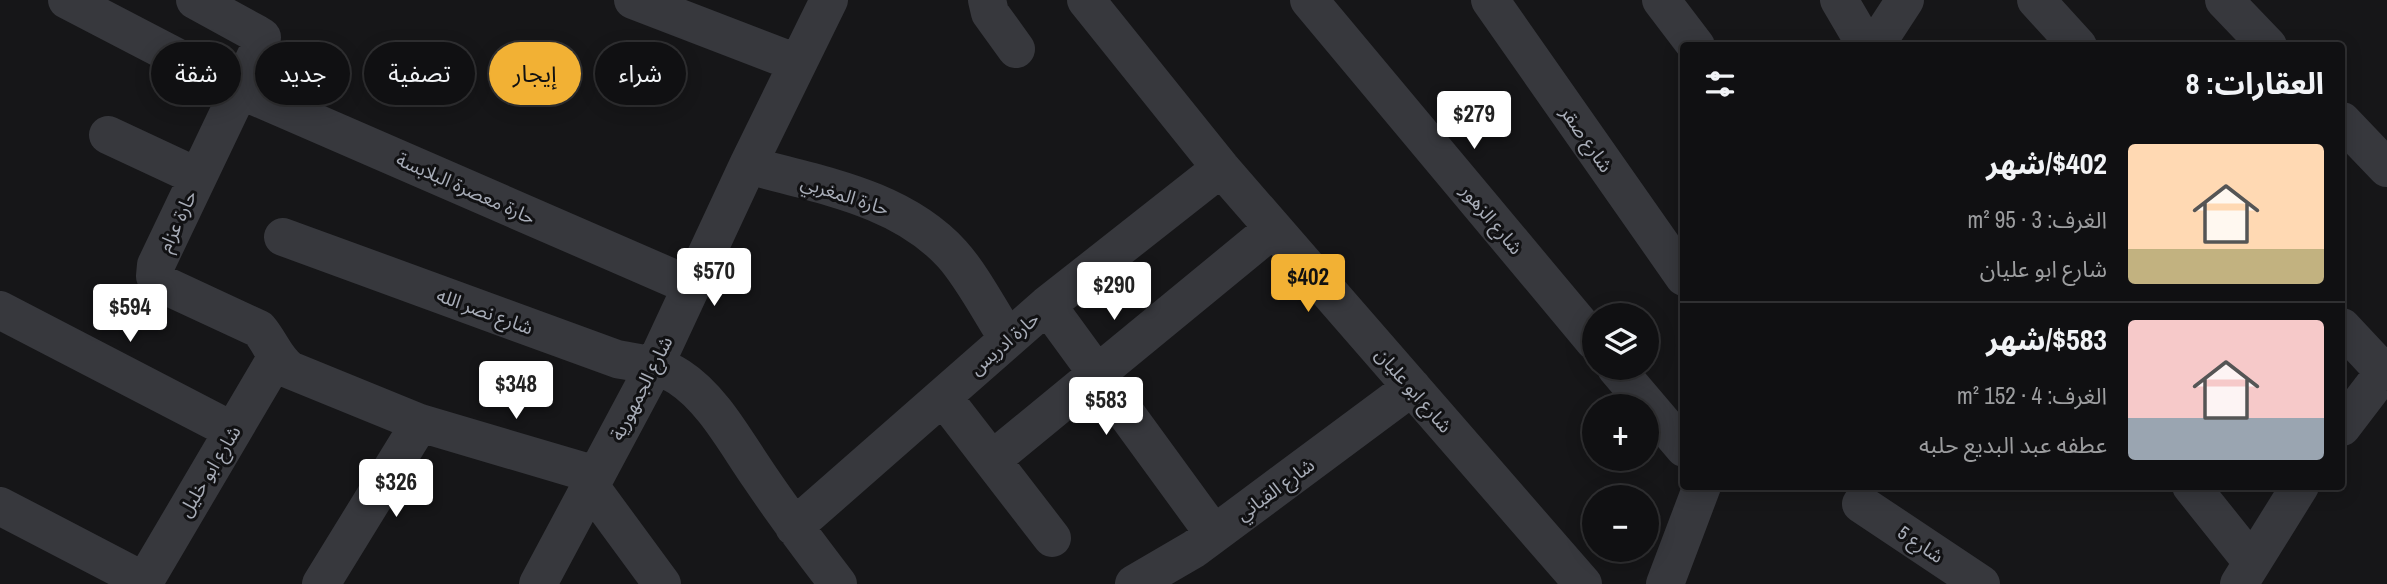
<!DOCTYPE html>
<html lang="ar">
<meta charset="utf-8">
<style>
body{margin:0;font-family:"Archivo Narrow","Noto Sans Arabic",sans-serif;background:#19191b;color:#f1f3f6;direction:rtl;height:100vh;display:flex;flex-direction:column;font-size:26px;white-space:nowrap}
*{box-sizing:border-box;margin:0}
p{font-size:23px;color:#9c9d9f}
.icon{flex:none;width:38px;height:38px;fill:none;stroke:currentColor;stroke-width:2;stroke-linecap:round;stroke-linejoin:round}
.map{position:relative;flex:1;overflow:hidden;direction:ltr}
.details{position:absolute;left:1680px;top:42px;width:665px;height:448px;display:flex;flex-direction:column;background:#101012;border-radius:7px;box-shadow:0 4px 18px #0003,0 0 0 2px #303032;direction:rtl}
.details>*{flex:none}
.guide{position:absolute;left:21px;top:42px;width:665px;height:63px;direction:rtl;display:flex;gap:14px}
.buttons{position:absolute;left:1582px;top:303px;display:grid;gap:14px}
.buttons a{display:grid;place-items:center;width:77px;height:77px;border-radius:50%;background:#101012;box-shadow:0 4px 18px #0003,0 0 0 2px #303032;font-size:35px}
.price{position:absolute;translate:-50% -60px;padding:0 16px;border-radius:7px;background:#fff;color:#222;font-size:23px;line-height:46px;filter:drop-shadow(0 2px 4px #0008)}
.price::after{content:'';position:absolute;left:50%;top:42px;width:21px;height:16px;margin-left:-10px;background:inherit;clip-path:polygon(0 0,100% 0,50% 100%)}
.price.active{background:#f2b134;color:#111}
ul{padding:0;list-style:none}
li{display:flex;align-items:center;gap:21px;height:175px;padding:0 21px}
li+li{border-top:2px solid #303032}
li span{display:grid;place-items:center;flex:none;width:196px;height:140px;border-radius:7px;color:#555}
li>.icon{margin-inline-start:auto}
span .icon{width:84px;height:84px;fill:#fffc;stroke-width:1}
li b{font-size:30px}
h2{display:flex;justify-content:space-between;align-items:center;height:84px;padding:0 21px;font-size:30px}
.chip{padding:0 24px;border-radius:32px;background:#101012;box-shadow:0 4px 18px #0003,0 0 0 2px #303032;font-size:24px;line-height:63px}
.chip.active{background:#f2b134;color:#111}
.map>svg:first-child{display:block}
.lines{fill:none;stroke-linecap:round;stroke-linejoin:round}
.minor{stroke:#37383d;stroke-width:38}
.labels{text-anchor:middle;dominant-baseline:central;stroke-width:6;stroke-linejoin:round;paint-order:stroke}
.street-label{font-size:19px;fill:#a8adb8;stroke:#111113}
</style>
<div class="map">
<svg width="2387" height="584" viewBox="0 0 2387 584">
<rect width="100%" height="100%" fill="#161618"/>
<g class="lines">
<!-- minor -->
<path class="minor" d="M67 0 240 90 691 286
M195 0 257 34 262 37 261 45 156 265 155 276 162 284 259 329C271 343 275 359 290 370L420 423 596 475
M633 0 797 63
M987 0 990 13 1016 49
M1086 0 1221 168 1583 584
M1309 0 1594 341
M1490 0 1684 277
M1661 0 1696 46
M1839 0 1866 46
M2036 0 2078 46
M2224 0 2268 46
M1875 46 1905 0
M2342 121 2387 168
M108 135 198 177
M748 165C819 185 900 197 952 254 972 276 991 313 1008 339
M283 237 617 359C637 363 661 365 679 377 713 399 736 443 759 476 784 513 811 549 838 584
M1047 305 1214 534
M0 310 233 431
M2342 327 2384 372
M1616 368 1684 448
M943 397 1052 538
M2342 427 2387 368
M992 460 1273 229
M590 486 662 584
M2191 486 2251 561
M1861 504 1981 584
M0 506 144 581
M794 527 1047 305 1221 168
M143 584 276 358
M321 584 420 423
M538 584 654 367 748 165 829 0
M1134 584 1194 549 1412 387
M1665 584 1702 486
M2239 584 2300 486"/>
</g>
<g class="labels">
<!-- street labels -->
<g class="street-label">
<text transform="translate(1587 139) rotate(55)">شارع صقر</text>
<text transform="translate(466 188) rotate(24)">حارة معصرة البلابسة</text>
<text transform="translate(845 195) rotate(18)">حارة المغربي</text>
<text transform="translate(1492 219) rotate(50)">شارع الزهور</text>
<text transform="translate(177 221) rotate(-65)">حارة عزام</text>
<text transform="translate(485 311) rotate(20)">شارع نصر الله</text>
<text transform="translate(1004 343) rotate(-41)">حارة ادريس</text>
<text transform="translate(641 388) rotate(-63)">شارع الجمهورية</text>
<text transform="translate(1414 390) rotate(49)">شارع ابو عليان</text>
<text transform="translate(209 471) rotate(-59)">شارع ابو خليل</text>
<text transform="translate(1275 489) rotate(-36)">شارع القباني</text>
<text transform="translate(1921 544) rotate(34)">شارع 5</text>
</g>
</g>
</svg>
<div class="buttons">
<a><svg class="icon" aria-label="layers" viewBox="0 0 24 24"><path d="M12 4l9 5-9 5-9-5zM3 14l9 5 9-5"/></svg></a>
<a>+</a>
<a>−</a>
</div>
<b class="price" style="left:1474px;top:151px">$279</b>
<b class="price" style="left:714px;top:308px">$570</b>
<b class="price active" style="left:1308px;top:314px">$402</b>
<b class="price" style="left:1114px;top:322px">$290</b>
<b class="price" style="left:130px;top:344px">$594</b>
<b class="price" style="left:516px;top:421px">$348</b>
<b class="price" style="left:1106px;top:437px">$583</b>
<b class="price" style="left:396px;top:519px">$326</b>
<div class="guide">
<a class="chip">شراء</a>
<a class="chip active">إيجار</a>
<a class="chip">تصفية</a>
<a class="chip">جديد</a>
<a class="chip">شقة</a>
</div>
<section class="details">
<h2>العقارات: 8<svg class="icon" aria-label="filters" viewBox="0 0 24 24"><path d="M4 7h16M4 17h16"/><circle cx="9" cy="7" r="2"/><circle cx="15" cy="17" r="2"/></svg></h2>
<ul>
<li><span style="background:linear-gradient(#ffd9b3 75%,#c2b280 0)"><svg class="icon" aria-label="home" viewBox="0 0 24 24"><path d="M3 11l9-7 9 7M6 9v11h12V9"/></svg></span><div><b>$402/شهر</b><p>الغرف: 3 · 95 m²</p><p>شارع ابو عليان</p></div></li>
<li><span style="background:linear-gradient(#f6c9c9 70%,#9aa5b1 0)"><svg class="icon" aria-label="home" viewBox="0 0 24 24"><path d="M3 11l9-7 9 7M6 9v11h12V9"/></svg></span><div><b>$583/شهر</b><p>الغرف: 4 · 152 m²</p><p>عطفه عبد البديع حلبه</p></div></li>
</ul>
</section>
</div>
